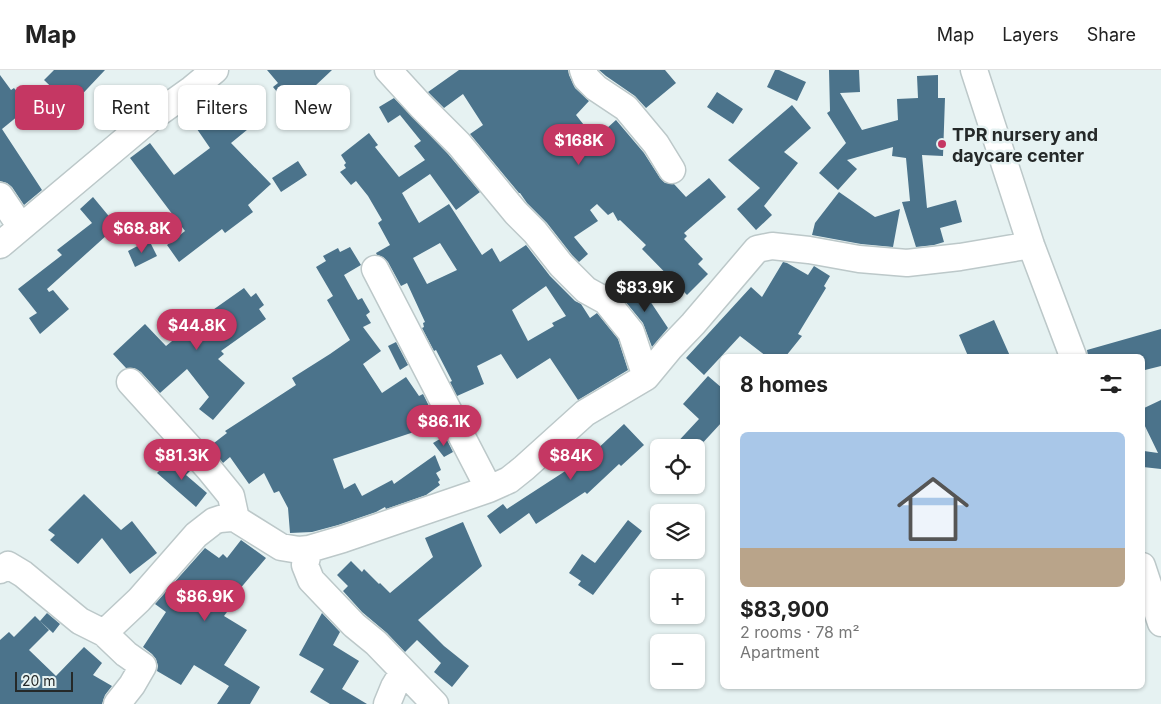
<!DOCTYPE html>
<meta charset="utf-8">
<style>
body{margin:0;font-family:Inter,sans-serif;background:#f2f2f2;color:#222;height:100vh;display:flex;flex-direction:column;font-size:19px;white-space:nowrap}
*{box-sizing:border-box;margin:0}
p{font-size:16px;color:#767676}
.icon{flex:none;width:28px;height:28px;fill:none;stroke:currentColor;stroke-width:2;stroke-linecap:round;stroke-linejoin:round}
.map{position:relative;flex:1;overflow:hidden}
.sheet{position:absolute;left:720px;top:284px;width:425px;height:335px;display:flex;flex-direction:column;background:#fff;border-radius:8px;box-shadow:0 1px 4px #0004}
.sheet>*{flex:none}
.top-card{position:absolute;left:15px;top:15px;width:475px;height:45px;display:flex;gap:10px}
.fabs{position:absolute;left:650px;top:369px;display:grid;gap:10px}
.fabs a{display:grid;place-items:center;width:55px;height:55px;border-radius:8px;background:#fff;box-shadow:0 1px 4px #0004;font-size:25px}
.scale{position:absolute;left:15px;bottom:12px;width:58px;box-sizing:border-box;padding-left:5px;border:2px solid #252929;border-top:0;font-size:14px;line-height:18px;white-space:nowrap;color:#252929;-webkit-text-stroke:4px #e6f2f2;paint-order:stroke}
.price{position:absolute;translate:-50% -42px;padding:0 11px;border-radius:18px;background:#c53763;color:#fff;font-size:16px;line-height:32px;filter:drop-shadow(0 1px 2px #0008)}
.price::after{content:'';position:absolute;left:50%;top:30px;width:15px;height:11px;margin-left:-8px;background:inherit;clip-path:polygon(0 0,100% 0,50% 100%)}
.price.on{background:#222;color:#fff}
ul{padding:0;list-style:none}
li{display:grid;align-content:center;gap:10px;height:265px;padding:0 20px}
li span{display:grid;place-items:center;height:155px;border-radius:8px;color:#555}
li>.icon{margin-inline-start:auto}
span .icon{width:90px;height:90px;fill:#fffc;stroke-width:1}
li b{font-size:21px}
h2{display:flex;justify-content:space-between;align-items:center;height:60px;padding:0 20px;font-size:21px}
.pill{padding:0 18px;border-radius:8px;background:#fff;box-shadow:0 1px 4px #0004;font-size:18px;line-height:45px}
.pill.on{background:#c53763;color:#fff}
header{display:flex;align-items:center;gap:30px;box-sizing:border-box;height:70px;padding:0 25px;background:#fff;border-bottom:1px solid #e0e0e0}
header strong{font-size:24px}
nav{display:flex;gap:28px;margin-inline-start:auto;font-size:18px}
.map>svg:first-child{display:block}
.building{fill:#4b738b;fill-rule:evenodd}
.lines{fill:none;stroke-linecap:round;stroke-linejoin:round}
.minor-casing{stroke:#bcc8c9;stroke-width:29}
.minor{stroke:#fff;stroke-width:26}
.poi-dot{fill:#c53763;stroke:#e6f2f2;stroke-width:2}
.labels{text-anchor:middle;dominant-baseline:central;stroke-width:5;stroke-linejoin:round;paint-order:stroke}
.poi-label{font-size:18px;font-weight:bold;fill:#252929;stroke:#e6f2f2;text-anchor:start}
</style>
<header>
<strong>Map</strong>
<nav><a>Map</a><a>Layers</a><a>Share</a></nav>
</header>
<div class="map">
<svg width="1161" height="634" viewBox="0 0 1161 634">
<rect width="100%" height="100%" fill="#e6f2f2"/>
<!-- building -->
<path class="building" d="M54 0H105L71 36 44 10Z
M267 0H332L297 33 294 30 287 34 273 17 278 13Z
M459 0H568L569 5 575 18 589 31 576 45 595 69 616 50 644 83 660 108 665 113 674 114 686 127 709 108 726 127 684 163 687 166 684 169 703 189 698 194 708 204 687 225 642 179 646 175 620 150 618 151 613 142 608 145 597 134 590 140 598 151 574 167 588 184 579 192 572 185 547 153 527 133 520 123H519L470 64 483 55 463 24 444 38 428 22Z
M599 0H665L676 13 646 38 635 26 606 6Z
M775 0H779L806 12 797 31 767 17Z
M829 0H859L860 22 840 23 862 60 898 50 897 29 918 28 917 6 938 5V28H945L943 86 922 85 927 138 956 130 962 152 940 158 944 172 934 175 916 177 902 132 910 131 906 88 892 86 893 77 847 90 857 99 838 120 819 103 846 73 827 43 830 41Z
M0 5 11 20 14 18 29 37 2 59 42 120 24 135 12 117 7 113 0 111Z
M221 16 253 55 231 73 271 114 248 135 253 142 225 163 222 159 179 192 167 175 185 161 130 88 150 73 174 105 210 78 188 46 191 43 190 40 207 28 206 27Z
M717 22 743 39 733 54 707 37Z
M394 28 448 84 480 122 456 140 430 104 402 123 419 153 449 134 482 185 492 178 500 192 526 175 550 206 575 231 581 234 590 248 597 243 618 269 628 300 578 330 550 288 517 309 501 284 477 296 484 314 457 326 450 312 452 311 436 280 434 281 422 258 424 257 423 253 425 252 407 213 401 216 388 192 383 187 377 185 376 183 390 175 378 153 382 150 368 126 356 111 351 115 340 102 346 98 344 95 346 93 341 85 369 63 378 75 375 77 399 107 425 90 414 76 421 71 400 45 388 53 379 37ZM440 173 457 200 427 214 413 188ZM546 216 566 246 552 253 554 256 528 271 512 240Z
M792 35 811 58 784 82 798 93 764 136 772 145 756 160 737 139 760 118 728 90Z
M298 91 307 105 281 122 272 108Z
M839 122 875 147 900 139 893 177 861 174 812 165 815 153Z
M93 127 117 156 47 219 49 222 53 220 69 239 40 264 29 248 37 243 18 219 62 185 57 180 92 153 80 139Z
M149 170 157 186 135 197 128 181Z
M350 177 361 195 344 205 358 230 362 228 370 242 366 245 371 253 363 257 381 281 363 294 382 323 406 307 419 326 423 324 438 354 333 389 344 419 355 413 362 426 392 410 394 414 435 385 441 400 436 403 440 410 438 412 440 415 426 425 386 439 385 437 376 442 338 455 312 462 290 463 288 438 279 421 274 423 264 403 249 414 230 387 223 393 210 376 227 363 225 361 296 315 292 308 330 284 350 270 327 230 333 226 316 197 326 191 323 186 338 178 340 182Z
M783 192 787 193 808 205 814 196 830 206 824 216 826 218 798 264 802 266 786 286H766L740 266 704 305 686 288 751 217 762 227Z
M638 213 668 258 652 277 643 253 620 225Z
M244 218 251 227 256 223 264 235 259 239 266 249 221 281 224 284 218 289 245 313 213 350 199 339 209 327 187 299 160 323 141 302 134 298H126L113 284 145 254 166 276 188 258 183 250 196 242 200 249Z
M994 250 1010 286H968L959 265Z
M1161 259V296L1145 300 1142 286H1088L1087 280Z
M396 272 408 295 400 300 388 276Z
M708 306 722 318V352L698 378H672L699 349 683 334Z
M1161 330V399L1143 397 1144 381 1158 383 1142 350V339Z
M624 354 644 375 621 396 619 394 587 424 585 422 536 454 529 443 500 464 487 446 503 434 507 439 570 398 590 380 593 383Z
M445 366 453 382 444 387 433 373Z
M174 386 178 391 180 390 190 401 186 405 207 423 196 437 157 403Z
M84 424 121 460 132 451 157 483 130 504 102 468 78 494 50 470 55 465 48 460Z
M628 450 642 461 593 525 578 515 581 511 569 503 582 484 595 493Z
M463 452 482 496 418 550 444 576 469 596 452 617 434 602 441 593 417 570 405 582 387 563 362 542 343 521 348 516 337 505 351 491 362 502 364 499 379 514 380 513 390 523 433 487 425 468Z
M241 470 266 488 223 539 227 542 224 546 247 560 224 595 260 617 250 634H217L229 616 194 595 181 615 157 601 158 596 156 589 152 584 143 577 166 542 155 534 205 478 219 488 223 484 227 488Z
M47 543 60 554 53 563 40 551Z
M322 543 340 562 333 575 359 591 342 619 367 634H330L310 622 324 599 299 585Z
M35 546 49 560 29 580 56 606 84 577 102 593 93 605 112 616 105 625 102 634H0V570L9 562 14 567Z"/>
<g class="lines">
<defs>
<path id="minor" d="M388 0 421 36 459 74 516 143 535 162 561 195 586 220 606 231 631 262 646 307
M583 0 586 8 596 18 626 38 656 74 672 100
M974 0 1031 175 1073 286
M0 126 21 157
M0 175 150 49 192 19 215 0
M375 199 489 419
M130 312 209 399 231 426 236 449
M309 479 305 495 311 510 354 555 376 573 435 634
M1142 496 1161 553
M0 500 8 495 23 504 80 551 104 563 139 530 196 465 214 451 220 449 231 448 236 449 281 477 299 480 309 479 343 469 489 419 509 410 524 398 585 343 646 307 670 278 693 254 757 179 772 176 809 180 859 189 907 193 960 187 1031 175
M104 563 126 584 143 596 132 615 117 634
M387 634 394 617 403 602"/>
</defs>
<!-- minor casing -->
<use href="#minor" class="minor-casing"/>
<!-- minor -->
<use href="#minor" class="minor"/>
</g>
<!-- markers -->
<circle class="poi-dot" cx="942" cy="74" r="5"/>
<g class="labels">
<!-- poi labels -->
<g class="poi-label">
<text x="952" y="64">TPR nursery and<tspan x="952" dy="21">daycare center</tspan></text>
</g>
</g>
</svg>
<div class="fabs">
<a><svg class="icon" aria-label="locate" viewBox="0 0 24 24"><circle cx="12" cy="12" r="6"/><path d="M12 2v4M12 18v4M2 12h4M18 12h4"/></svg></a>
<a><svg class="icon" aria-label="layers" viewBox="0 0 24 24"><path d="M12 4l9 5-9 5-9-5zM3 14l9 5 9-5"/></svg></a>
<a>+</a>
<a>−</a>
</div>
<div class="scale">20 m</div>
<b class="price" style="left:579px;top:96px">$168K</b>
<b class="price" style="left:142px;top:184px">$68.8K</b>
<b class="price on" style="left:645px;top:243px">$83.9K</b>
<b class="price" style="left:197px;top:281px">$44.8K</b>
<b class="price" style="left:444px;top:377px">$86.1K</b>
<b class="price" style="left:182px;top:411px">$81.3K</b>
<b class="price" style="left:571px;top:411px">$84K</b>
<b class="price" style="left:205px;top:552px">$86.9K</b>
<div class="top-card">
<a class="pill on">Buy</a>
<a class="pill">Rent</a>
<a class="pill">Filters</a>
<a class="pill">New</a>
</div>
<section class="sheet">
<h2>8 homes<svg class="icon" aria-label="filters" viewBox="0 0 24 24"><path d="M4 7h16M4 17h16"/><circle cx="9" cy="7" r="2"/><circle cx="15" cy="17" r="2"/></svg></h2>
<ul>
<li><span style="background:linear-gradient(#a9c7e8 75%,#b9a48a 0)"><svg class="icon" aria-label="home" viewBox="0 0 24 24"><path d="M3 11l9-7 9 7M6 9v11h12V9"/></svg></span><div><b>$83,900</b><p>2 rooms · 78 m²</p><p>Apartment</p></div></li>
</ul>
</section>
</div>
